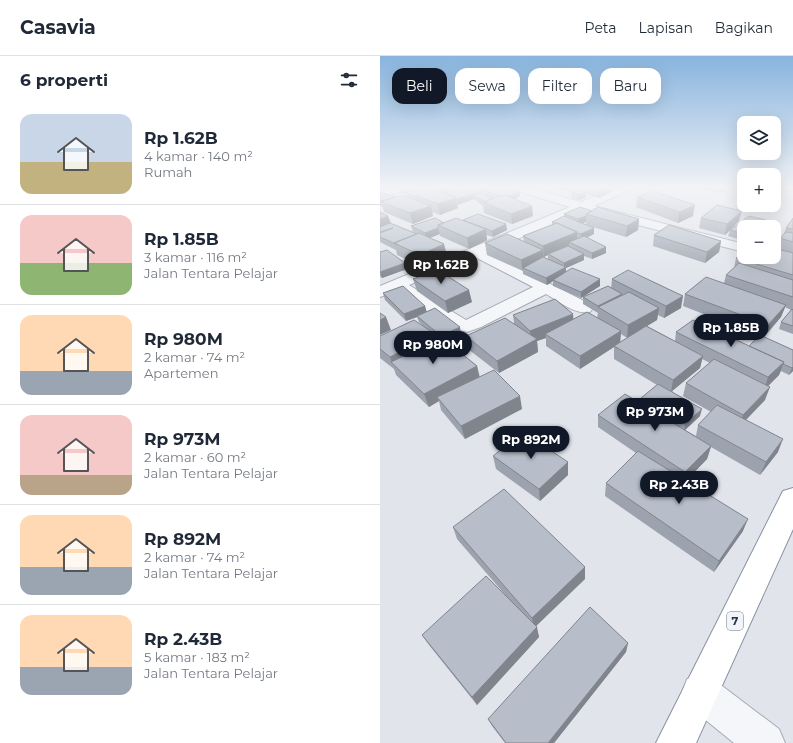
<!DOCTYPE html>
<html lang="id">
<meta charset="utf-8">
<style>
body{margin:0;font-family:Montserrat,sans-serif;background:#f2f2f3;color:#1f2937;height:100vh;display:flex;flex-direction:column;font-size:15px;white-space:nowrap}
*{box-sizing:border-box;margin:0}
p{font-size:13px;color:#747a83}
.icon{flex:none;width:22px;height:22px;fill:none;stroke:currentColor;stroke-width:2;stroke-linecap:round;stroke-linejoin:round}
.map{position:relative;flex:1;overflow:hidden}
.drawer{display:flex;flex-direction:column;background:#fff;width:380px}
.drawer>*{flex:none}
.banner{position:absolute;left:12px;top:12px;width:341px;height:36px;display:flex;gap:8px}
.tools{position:absolute;left:357px;top:60px;display:grid;gap:8px}
.tools a{display:grid;place-items:center;width:44px;height:44px;border-radius:8px;background:#fff;box-shadow:0 4px 16px #0002;font-size:20px}
.price{position:absolute;translate:-50% -34px;padding:0 9px;border-radius:14px;background:#111827;color:#fff;font-size:13px;line-height:26px;filter:drop-shadow(0 1px 2px #0008)}
.price::after{content:'';position:absolute;left:50%;top:24px;width:12px;height:9px;margin-left:-6px;background:inherit;clip-path:polygon(0 0,100% 0,50% 100%)}
.price.current{background:#222;color:#fff}
ul{padding:0;list-style:none}
li{display:flex;align-items:center;gap:12px;height:100px;padding:0 20px}
li+li{border-top:1px solid #e0e1e3}
li span{display:grid;place-items:center;flex:none;width:112px;height:80px;border-radius:12px;color:#555}
li>.icon{margin-inline-start:auto}
span .icon{width:48px;height:48px;fill:#fffc;stroke-width:1}
li b{font-size:17px}
h2{display:flex;justify-content:space-between;align-items:center;height:48px;padding:0 20px;font-size:17px}
.tag{padding:0 14px;border-radius:12px;background:#fff;box-shadow:0 4px 16px #0002;font-size:14px;line-height:36px}
.tag.current{background:#111827;color:#fff}
header{display:flex;align-items:center;gap:24px;box-sizing:border-box;height:56px;padding:0 20px;background:#fff;border-bottom:1px solid #e0e1e3}
header strong{font-size:19px}
nav{display:flex;gap:22px;margin-inline-start:auto;font-size:14px}
main{display:flex;flex:1;min-height:0}
.map>svg:first-child{display:block}
.lines{fill:none;stroke-linecap:round;stroke-linejoin:round}
.minor-casing{stroke:#a5acb6;stroke-width:2}
.highway-casing{stroke:#8693a4;stroke-width:2}
.minor{fill:#f4f6f9;fill-rule:evenodd}
.highway{fill:#fff;fill-rule:evenodd}
.wall{fill:#9da3ae;fill-rule:evenodd}
.shaded-wall{fill:#80858d}
.building{fill:#b7beca;stroke:#80858d}
.labels{text-anchor:middle;dominant-baseline:central;stroke-width:3;stroke-linejoin:round;paint-order:stroke}
.shield{fill:#f1f4f8;stroke:#646d7b;stroke-width:1}
.shield-label{font-size:11px;font-weight:bold;fill:#273345}
</style>
<header>
<strong>Casavia</strong>
<nav><a>Peta</a><a>Lapisan</a><a>Bagikan</a></nav>
</header>
<main>
<section class="drawer">
<h2>6 properti<svg class="icon" aria-label="filters" viewBox="0 0 24 24"><path d="M4 7h16M4 17h16"/><circle cx="9" cy="7" r="2"/><circle cx="15" cy="17" r="2"/></svg></h2>
<ul>
<li><span style="background:linear-gradient(#c9d6e8 60%,#c2b280 0)"><svg class="icon" aria-label="home" viewBox="0 0 24 24"><path d="M3 11l9-7 9 7M6 9v11h12V9"/></svg></span><div><b>Rp 1.62B</b><p>4 kamar · 140 m²</p><p>Rumah</p></div></li>
<li><span style="background:linear-gradient(#f6c9c9 60%,#8fb573 0)"><svg class="icon" aria-label="home" viewBox="0 0 24 24"><path d="M3 11l9-7 9 7M6 9v11h12V9"/></svg></span><div><b>Rp 1.85B</b><p>3 kamar · 116 m²</p><p>Jalan Tentara Pelajar</p></div></li>
<li><span style="background:linear-gradient(#ffd9b3 70%,#9aa5b1 0)"><svg class="icon" aria-label="home" viewBox="0 0 24 24"><path d="M3 11l9-7 9 7M6 9v11h12V9"/></svg></span><div><b>Rp 980M</b><p>2 kamar · 74 m²</p><p>Apartemen</p></div></li>
<li><span style="background:linear-gradient(#f6c9c9 75%,#b9a48a 0)"><svg class="icon" aria-label="home" viewBox="0 0 24 24"><path d="M3 11l9-7 9 7M6 9v11h12V9"/></svg></span><div><b>Rp 973M</b><p>2 kamar · 60 m²</p><p>Jalan Tentara Pelajar</p></div></li>
<li><span style="background:linear-gradient(#ffd9b3 65%,#9aa5b1 0)"><svg class="icon" aria-label="home" viewBox="0 0 24 24"><path d="M3 11l9-7 9 7M6 9v11h12V9"/></svg></span><div><b>Rp 892M</b><p>2 kamar · 74 m²</p><p>Jalan Tentara Pelajar</p></div></li>
<li><span style="background:linear-gradient(#ffd9b3 65%,#9aa5b1 0)"><svg class="icon" aria-label="home" viewBox="0 0 24 24"><path d="M3 11l9-7 9 7M6 9v11h12V9"/></svg></span><div><b>Rp 2.43B</b><p>5 kamar · 183 m²</p><p>Jalan Tentara Pelajar</p></div></li>
</ul>
</section>
<div class="map">
<svg width="413" height="687" viewBox="0 0 413 687">
<rect width="100%" height="100%" fill="#e1e5eb"/>
<g class="lines">
<defs>
<path id="minor" d="M12 131H30L28 133 0 143V135Z
M129 131H148L201 146 238 131H254L252 133 214 150 364 188V196L203 155 107 196 210 248 213 252 210 256C195 259 178 245 166 238L101 271 87 276 73 272 16 235 0 241V230L190 151 131 133ZM95 201 153 231 86 264 29 229Z
M320 618 333 623 399 673 405 687H354L307 649 302 636 307 623Z"/>
<path id="highway" d="M413 432V473L316 687H276L403 435Z"/>
</defs>
<!-- minor casing -->
<use href="#minor" class="minor-casing"/>
<!-- highway casing -->
<use href="#highway" class="highway-casing"/>
<!-- minor -->
<use href="#minor" class="minor"/>
<!-- highway -->
<use href="#highway" class="highway"/>
</g>
<!-- wall -->
<path class="wall" d="M20 131H127L139 135 140 140 135 143 153 160 132 168 104 157 103 150 95 144 94 143 77 148 78 152 60 159 52 156 53 160 33 168 4 156 3 151 0 150V138L15 141H27L26 138 21 137Z
M172 131H231V136L219 142 206 138V141L199 144 192 142 191 136 195 135 192 134V133L187 135Z
M314 131H349L341 137Z
M257 141 313 160 298 167 256 151Z
M212 155 259 163 258 174 246 181 206 169V166L202 167 214 172V178L207 182 226 197 212 203 204 200V204L186 212V216L220 230 201 242 173 230V225L167 229 143 218V215L107 199 105 187 144 185 143 180 172 169V166L184 161V158ZM168 199V204L164 202V201Z
M0 156 8 160 11 168 37 178 33 176 31 170 83 164 126 168 127 174 113 181 106 179 107 184 89 193 60 180V178L50 182 67 199 43 211 17 199 16 194 0 186Z
M321 162 359 165 350 174 386 164 384 170 364 171V185L348 180 350 174 345 179 319 172Z
M413 162V278L399 273 401 266 411 254 405 251 401 261 384 281 413 294V315L409 319 401 315 399 319 388 330 385 344 366 364 398 396 380 419 331 391 327 403 306 425 363 475 334 516 225 440 226 427 256 397 218 371V359L261 347V342L277 329 234 303V291L200 313 166 290V282L157 285 158 296 119 317 88 293 86 280 134 267 133 259 193 263 217 262 218 257 203 248V241L231 233 232 223 301 252 284 262 278 259 277 264 267 270 295 285 296 276 369 290 380 280 303 250 305 238 344 227 346 219 354 212 356 202 397 193 400 182 403 179 406 172ZM241 278 247 282 240 286ZM322 303 330 307 306 327 303 340 331 356 318 369 316 380 305 374 320 360 292 335 320 312Z
M274 179 341 185 339 196 325 207 273 190Z
M0 196 25 207 27 213 2 222 0 220Z
M33 223 92 246 68 257 37 235Z
M3 237 45 250 46 256 81 278 67 285 97 310 99 321 142 353 85 383 61 354 59 345 49 351 16 319 14 313 0 302V280L43 270 39 266 37 261 26 265 5 244ZM55 280 58 282 59 283 56 285Z
M113 400 188 406V419L160 445 116 413Z
M73 471 205 511V523L156 570 159 581 97 649 49 589 42 579 127 541 77 483Z
M248 587 246 596 174 687H125L112 670 108 663Z"/>
<!-- shaded-wall -->
<path class="shaded-wall" d="M71 131H74V136L61 141 60 135Z
M96 131H114L104 135V136L97 139Z
M187 131H192V133L187 135Z
M230 131H231V136L219 142V136Z
M342 131H349L341 137Z
M139 135 140 140 126 147 125 141Z
M206 136V141L199 144V139Z
M95 137 96 140 94 139V143L78 149 77 143Z
M76 142 78 152 60 159 58 148Z
M315 149 313 160 298 167 299 156Z
M51 150 53 160 33 168 30 157Z
M152 150 153 160 132 168 131 158Z
M362 155 359 165 345 179 347 168Z
M8 160 12 170 0 175V163Z
M206 160V166L198 169V163Z
M259 163 258 174 246 181 247 170Z
M386 164 384 170 383 171H378Z
M126 168 127 174 113 181 112 175Z
M58 172 60 178 46 183 45 177Z
M214 172V178L201 184V178Z
M106 173 107 184 89 193 87 182Z
M399 175 398 181 394 185V180Z
M197 176V187L189 186V190L168 198V199L164 201 163 190Z
M341 185 339 196 325 207 327 196Z
M64 188 67 199 43 211 40 199Z
M226 191V197L212 203V197Z
M163 194 164 205 143 212V216L141 204Z
M204 198V204L186 212V218L173 224V225L167 229 166 222 184 212V207Z
M25 207 27 213 2 222 0 216Z
M220 223V230L201 242V236Z
M89 234 92 246 68 257 65 245Z
M242 238 241 245 218 251 217 257 218 250Z
M303 240 301 252 284 262 286 250Z
M406 249 401 261 384 281 388 269Z
M45 250 47 257 37 260V261L26 265 24 258Z
M279 252 277 264 247 282 248 269Z
M193 258 194 270 165 278 166 282 157 285 158 296 119 317 117 305 151 286 150 275Z
M6 261 11 274 0 279V264Z
M80 271 81 278 63 287 61 280Z
M241 275 240 288 234 290V291L200 313V300Z
M55 278 58 291 12 307 10 301Z
M323 300 320 312 291 336 293 324Z
M404 306 399 319 384 334 388 321Z
M97 310 100 322 57 341 59 345 49 351 44 338Z
M413 311V315L409 319 412 312Z
M390 331 385 344 358 372 363 359Z
M140 340 142 353 85 383 81 370Z
M322 353 320 360 304 375 305 368Z
M403 383 398 396 380 419 386 406Z
M331 390 327 403 302 429 305 416Z
M188 406V419L160 445 159 433Z
M368 463 363 475 334 516 339 505Z
M205 511V523L154 572 152 562Z
M157 571 159 581 97 649 92 641Z
M248 587 246 596 174 687H168Z"/>
<!-- building -->
<path class="building" d="M20 131H40L30 135Z
M40 131H47L76 142 58 148 25 136Z
M49 131H71L60 135Z
M82 131 95 137 77 143 76 142 64 137Z
M113 131H127L139 135 128 140 124 139 121 140 104 135Z
M201 131H230L219 136Z
M199 133 206 136 199 139 191 136Z
M273 135 315 149 299 156 257 141Z
M3 137 15 141 2 145H0V138Z
M101 137 112 143 105 146 94 139Z
M22 139 51 150 30 157 1 146Z
M124 139 152 150 131 158 103 146Z
M337 149 362 155 347 168 321 162Z
M200 151 212 155 206 158V160L198 163 184 158Z
M218 151 259 163 247 170 206 158Z
M0 156 8 160 0 163Z
M98 158 126 168 112 175 83 164Z
M184 160 214 172 201 178 197 177V176L177 167H175L172 166Z
M369 160 386 164 378 171H364V178L350 174Z
M55 162 64 167 58 169V172L45 177 31 170Z
M76 162 106 173 87 182 58 169Z
M413 162V173L406 172Z
M10 167 37 178 14 187 18 189 0 181V177L13 172 0 176V171Z
M177 167 197 176 163 190 143 180Z
M289 169 341 185 327 196 274 179Z
M394 174 399 175 394 180Z
M406 176 413 177V186L400 182Z
M39 177 64 188 40 199 14 187Z
M127 178 163 194 141 204 105 187Z
M204 180 226 191 212 197 189 186Z
M188 190 204 198 184 207 168 198Z
M394 192 413 197V219L356 202 364 195V201H394Z
M7 194 25 207 0 216V196Z
M163 201 186 211 166 222 143 212Z
M359 207 413 224V241L346 219Z
M192 212 220 223 201 236 173 224Z
M58 214 89 234 65 245 33 223Z
M248 214 303 240 286 250 232 223Z
M326 221 406 249 388 269 305 238Z
M23 230 45 250 24 258 3 237Z
M228 230 242 238 218 250 203 241Z
M249 236 279 252 248 269 218 251Z
M175 243 193 258 150 275 133 259Z
M55 252 80 271 61 280 37 260Z
M412 253 413 254V270L401 266Z
M207 256 241 275 200 300 165 278Z
M0 257 6 261 0 264Z
M125 262 157 283 117 305 86 280Z
M34 264 55 278 10 301 0 293V280Z
M313 264 404 306 388 321 296 276Z
M266 270 323 300 293 324 234 290Z
M380 279 413 294V311L412 312 403 308 404 306 369 290Z
M62 282 97 310 44 338 11 306Z
M334 303 390 331 363 359 306 327Z
M114 314 140 340 81 370 57 341Z
M278 328 322 353 305 368 261 342Z
M245 338 331 390 305 416 218 359Z
M337 349 403 383 386 406 318 369Z
M143 376 188 406 159 433 113 400Z
M258 395 368 463 339 505 226 427Z
M124 433 205 511 152 562 73 471Z
M106 520 157 571 92 641 42 579Z
M210 551 248 587 168 687H126L108 663Z"/>
<!-- sky -->
<linearGradient id="sky" x2="0" y2="1"><stop stop-color="#88b4de"/><stop offset="0.58" stop-color="#f2f3f6"/><stop offset="1" stop-color="#f2f3f6" stop-opacity="0"/></linearGradient>
<rect width="413" height="227" fill="url(#sky)"/>
<g class="labels">
<!-- shield labels -->
<rect class="shield" x="347" y="556" width="16" height="18" rx="3"/>
<g class="shield-label">
<text x="355" y="565">7</text>
</g>
</g>
</svg>
<div class="tools">
<a><svg class="icon" aria-label="layers" viewBox="0 0 24 24"><path d="M12 4l9 5-9 5-9-5zM3 14l9 5 9-5"/></svg></a>
<a>+</a>
<a>−</a>
</div>
<b class="price current" style="left:61px;top:229px">Rp 1.62B</b>
<b class="price" style="left:351px;top:292px">Rp 1.85B</b>
<b class="price" style="left:53px;top:309px">Rp 980M</b>
<b class="price" style="left:275px;top:376px">Rp 973M</b>
<b class="price" style="left:151px;top:404px">Rp 892M</b>
<b class="price" style="left:299px;top:449px">Rp 2.43B</b>
<div class="banner">
<a class="tag current">Beli</a>
<a class="tag">Sewa</a>
<a class="tag">Filter</a>
<a class="tag">Baru</a>
</div>
</div>
</main>
